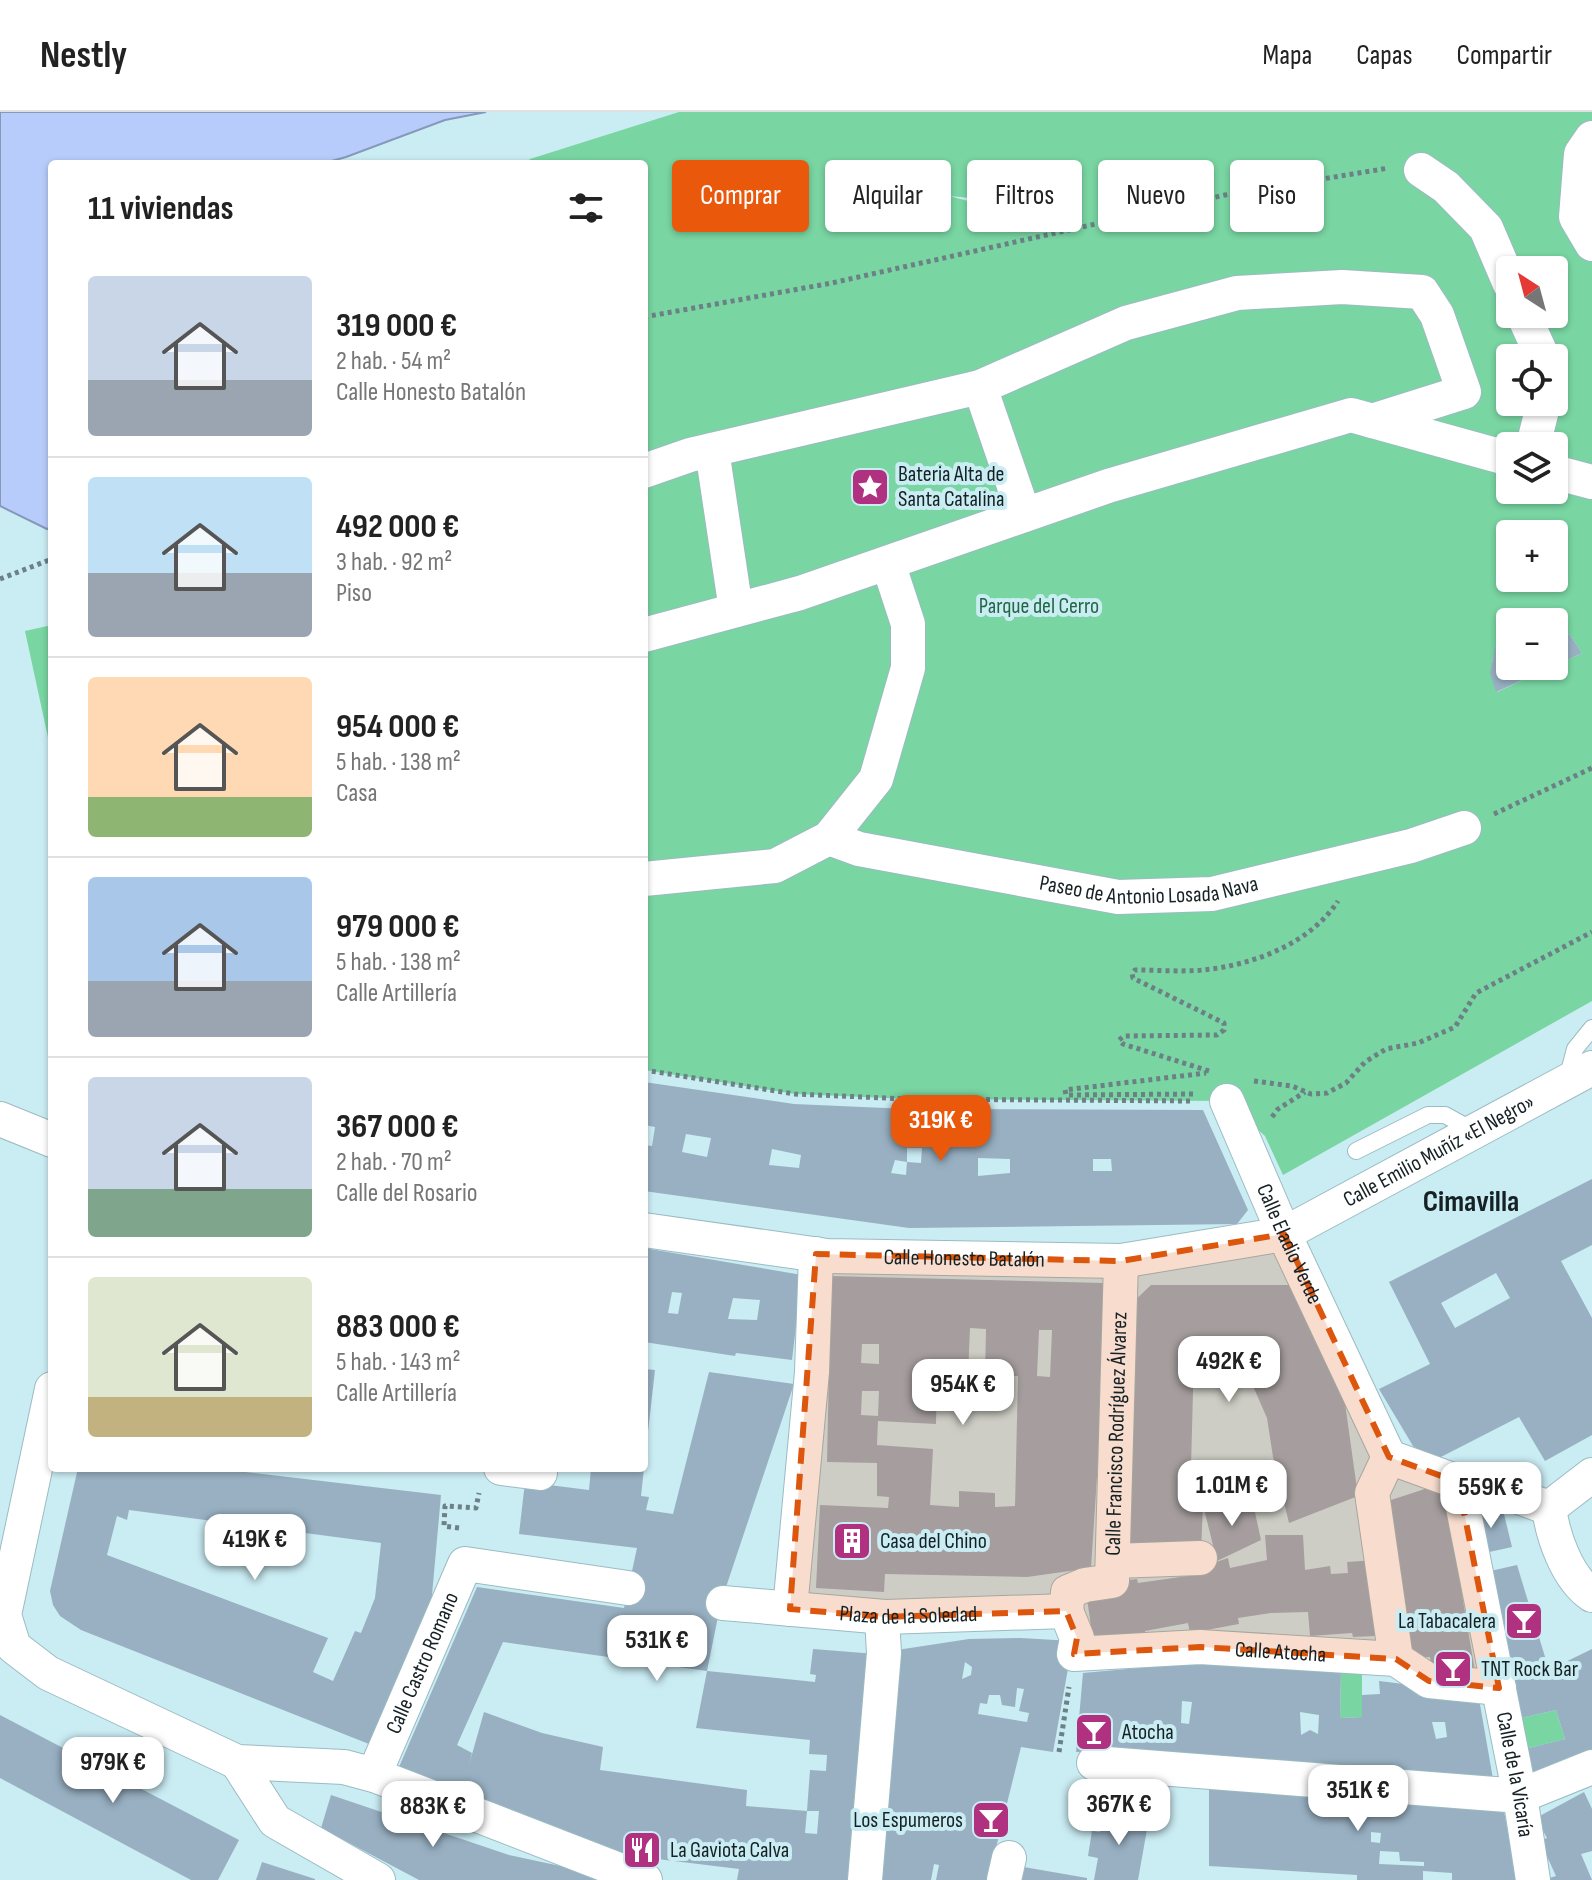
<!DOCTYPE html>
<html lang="es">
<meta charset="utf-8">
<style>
body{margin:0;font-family:"Sofia Sans Condensed",sans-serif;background:#f2f2f2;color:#222;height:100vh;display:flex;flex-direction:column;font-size:30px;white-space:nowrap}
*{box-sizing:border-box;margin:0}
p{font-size:26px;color:#767676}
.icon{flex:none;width:44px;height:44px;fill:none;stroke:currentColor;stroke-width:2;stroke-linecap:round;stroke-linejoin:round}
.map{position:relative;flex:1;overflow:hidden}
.side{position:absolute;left:48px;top:48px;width:600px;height:1312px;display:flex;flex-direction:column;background:#fff;border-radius:8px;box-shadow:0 2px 6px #0004}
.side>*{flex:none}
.banner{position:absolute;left:672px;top:48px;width:760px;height:72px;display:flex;gap:16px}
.needle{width:52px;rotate:324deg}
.buttons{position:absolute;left:1496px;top:144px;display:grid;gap:16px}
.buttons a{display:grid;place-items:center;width:72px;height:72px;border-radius:8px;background:#fff;box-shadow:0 2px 6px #0004;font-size:40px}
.price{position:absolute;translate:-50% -68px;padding:0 18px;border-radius:16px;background:#fff;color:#222;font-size:26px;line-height:52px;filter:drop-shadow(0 2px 4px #0008)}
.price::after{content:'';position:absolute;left:50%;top:48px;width:24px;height:18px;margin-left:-12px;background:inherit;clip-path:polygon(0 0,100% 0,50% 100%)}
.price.on{background:#ea580c;color:#fff}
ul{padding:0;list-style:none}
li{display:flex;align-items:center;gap:24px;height:200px;padding:0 40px}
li+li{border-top:2px solid #e0e0e0}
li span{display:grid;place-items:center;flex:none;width:224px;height:160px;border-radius:8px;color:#555}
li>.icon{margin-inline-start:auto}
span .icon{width:96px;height:96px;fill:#fffc;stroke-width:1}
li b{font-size:34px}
h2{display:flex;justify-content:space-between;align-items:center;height:96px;padding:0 40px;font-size:34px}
.pill{padding:0 28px;border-radius:8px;background:#fff;box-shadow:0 2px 6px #0004;font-size:28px;line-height:72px}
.pill.on{background:#ea580c;color:#fff}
header{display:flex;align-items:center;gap:48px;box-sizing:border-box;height:112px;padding:0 40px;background:#fff;border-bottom:2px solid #e0e0e0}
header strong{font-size:38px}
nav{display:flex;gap:44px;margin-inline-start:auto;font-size:28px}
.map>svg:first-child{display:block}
.green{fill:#79d5a2;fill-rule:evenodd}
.water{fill:#b8ccfb;stroke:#8799ba;stroke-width:2}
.building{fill:#98b0c2;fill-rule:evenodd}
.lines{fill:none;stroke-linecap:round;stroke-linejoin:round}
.lane-casing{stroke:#9bbbc2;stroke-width:18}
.street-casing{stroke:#9bbbc2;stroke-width:36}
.path{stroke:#6b8186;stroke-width:5;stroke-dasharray:4 4;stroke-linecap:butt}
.lane{stroke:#fff;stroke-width:16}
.street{stroke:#fff;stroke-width:34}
.marked{fill:#dd560d;fill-opacity:0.2;stroke:#dd560d;stroke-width:6;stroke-dasharray:16 10;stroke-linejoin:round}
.labels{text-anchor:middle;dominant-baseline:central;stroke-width:8;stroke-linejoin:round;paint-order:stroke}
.poi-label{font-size:22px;fill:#152124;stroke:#caecf3;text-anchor:start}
.park-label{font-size:22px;fill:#236644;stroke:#caecf3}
.street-label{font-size:22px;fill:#152124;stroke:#caecf3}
.district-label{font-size:30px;font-weight:bold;fill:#152124;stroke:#caecf3}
</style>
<header>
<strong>Nestly</strong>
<nav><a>Mapa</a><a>Capas</a><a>Compartir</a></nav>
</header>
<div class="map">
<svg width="1592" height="1768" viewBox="0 0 1592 1768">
<rect width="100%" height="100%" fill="#caecf3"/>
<!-- green -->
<path class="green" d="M679 0H1592V889L1283 1063 1265 1024 1226 989 908 987 795 982 644 958V52H526L530 47ZM949 84 1065 95 995 96ZM1510 158H1554V202H1510ZM1510 246H1554V290H1510ZM1510 334H1554V378H1510ZM1510 422H1554V466H1510ZM1510 510H1554V515L1570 523 1582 541 1497 580C1488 553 1490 541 1510 521Z
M52 513V644L25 519Z
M1341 1559 1362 1560V1605L1340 1606Z
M1556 1598 1565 1627 1525 1637 1516 1607Z"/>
<!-- water -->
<path class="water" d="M0 0H486L445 8 346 45 321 52H52V414L47 417 0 394Z"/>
<!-- building -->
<path class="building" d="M1554 515 1570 523 1582 541 1554 554Z
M1510 521V554H1554L1496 580 1490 561 1495 536Z
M644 970 794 992 908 997 1203 998 1248 1098 1237 1112 909 1116 644 1079V1033L652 1034 655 1015 644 1013ZM686 1022 711 1026 707 1045 682 1040ZM907 1036H922L921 1051 907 1050 906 1063 891 1061 895 1048 907 1050ZM772 1037 801 1043 799 1056 769 1053ZM978 1046 1010 1047V1061L978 1064ZM1093 1047H1111L1112 1059H1093Z
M1592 1067V1133L1561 1149 1592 1206V1323L1545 1349 1519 1305 1435 1348 1413 1334 1379 1277 1430 1252 1389 1170ZM1496 1161 1510 1186 1455 1216 1441 1191Z
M644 1136 802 1163 792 1248 736 1241 735 1244 644 1230ZM672 1180 682 1181 678 1202 668 1201ZM733 1186 760 1188 757 1208 728 1207Z
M831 1164 1104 1171 1099 1334 1091 1456 1027 1465 885 1462 884 1480 816 1476 820 1393 888 1396 889 1385 877 1384V1351L827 1350ZM970 1216 986 1217 985 1264H1018L1015 1394 995 1395V1381L959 1379V1395L930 1393 933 1337 877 1333 878 1309 936 1312 937 1264H968ZM1039 1218H1052L1050 1265 1037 1264ZM862 1232H879V1252L861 1251ZM862 1279H879L878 1304 861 1303Z
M1151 1173H1299L1343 1277 1358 1384 1289 1411 1273 1345 1267 1306 1238 1240 1194 1242 1190 1393H1203L1201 1440 1124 1442 1131 1192Z
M644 1257 655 1258 646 1337H644Z
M709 1260 794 1272 721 1490 707 1559 815 1570 816 1563 810 1562 813 1537 876 1542 855 1768H737L739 1757 625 1743 399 1655 477 1475 624 1496 637 1436 519 1422 525 1370 589 1378 591 1356H644L641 1384 649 1385 646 1398 673 1402ZM503 1530 707 1559 696 1616 810 1628 809 1642 827 1643 826 1659 810 1658 807 1699H819L817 1722 805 1721 807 1699 746 1694 747 1678 600 1658 603 1635 542 1621 484 1600 469 1653 472 1641 457 1633Z
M78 1356H211L441 1383 431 1494 369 1632 81 1518 60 1504 53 1493 50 1479ZM129 1398 381 1431 375 1486 361 1521 355 1519 333 1569 313 1560 328 1526 107 1443 117 1404 127 1408Z
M1443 1371 1477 1571 1432 1562 1430 1545 1400 1546 1388 1389Z
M1253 1391 1261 1428 1217 1449 1203 1393Z
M1502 1394 1512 1435 1480 1442 1470 1402Z
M1265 1423H1303L1305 1458 1330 1454 1331 1462 1348 1461 1347 1450 1376 1448 1371 1475 1375 1524 1353 1525 1352 1521 1310 1524 1308 1500 1271 1501 1238 1506 1239 1512 1190 1521 1188 1511 1145 1519V1524L1093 1528 1085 1473 1137 1467 1138 1471 1187 1464 1186 1460 1228 1446 1230 1456 1267 1448Z
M1517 1453 1549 1558 1592 1537V1646L1534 1665 1525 1637 1565 1627 1556 1598 1516 1607 1486 1460Z
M1020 1526 1073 1529 1053 1640 1021 1635 988 1768H936L939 1753 934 1752 931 1768H876L897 1538 969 1527ZM965 1550 972 1555 971 1563 962 1567ZM1017 1576 1024 1577 1019 1599 1029 1601 1027 1610 978 1602 980 1591 987 1592 989 1583H1000L1002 1593 1015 1595Z
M1250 1546 1341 1559 1340 1606 1362 1605V1583L1380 1582 1379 1569 1478 1581 1493 1667 1152 1643 1076 1640 1083 1561ZM1182 1589 1192 1590 1189 1612 1181 1611ZM1300 1600 1319 1603 1318 1622 1310 1618 1301 1623ZM1432 1610H1445L1447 1625 1436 1627Z
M0 1603 239 1728 218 1768H191L0 1666Z
M1209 1669 1502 1688 1511 1738 1522 1768H1452V1761L1423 1759V1768H1357V1763L1209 1754ZM1371 1720 1381 1721 1380 1731 1371 1730ZM1380 1739 1399 1740 1400 1749 1424 1750V1754L1379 1752Z
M1584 1680 1592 1697V1739L1581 1742 1592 1768H1543L1556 1764 1540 1729 1547 1726 1536 1706Z
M331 1683 509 1743 602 1763 601 1768H419L321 1716Z
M1103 1702 1149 1706 1138 1768H1094L1098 1746 1088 1744 1092 1719 1100 1720Z
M262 1750 315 1767V1768H256Z
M1018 1754 1087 1766V1768H1016Z"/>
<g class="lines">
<defs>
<path id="lane" d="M1567 967 1575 937 1592 916
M1356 1039 1428 1003H1445L1474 1019"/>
<g id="street">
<path d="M1592 26 1581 42 1576 105 1592 132"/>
<path d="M1421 58 1446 75 1486 116 1510 172"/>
<path d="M1523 202 1543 246"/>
<path d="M1533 334 1544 290"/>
<path d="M712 338 736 498"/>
<path d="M644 359 690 343 980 275"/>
<path d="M1554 360 1592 370"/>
<path d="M1024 403 980 275 1126 211 1237 181 1342 175 1422 180 1437 203 1464 280 1372 309"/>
<path d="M644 523 800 481 1108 374 1351 303 1510 347"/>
<path id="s1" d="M829 726 859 737 1118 785 1212 782 1411 734 1464 716"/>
<path d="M644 767 775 754 829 726 876 667 908 556V512L888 451"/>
<path id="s2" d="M1227 989 1284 1122 1389 1345"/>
<path d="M0 1007 52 1028"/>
<path id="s3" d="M644 1118 827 1144 1121 1149 1284 1122 1592 956"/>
<path d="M52 1277 4 1503 14 1535 48 1561 237 1650 344 1655 374 1663 645 1768"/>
<path d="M1389 1345 1372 1381 1396 1547"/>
<path d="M1389 1345 1458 1370 1486 1373 1549 1396"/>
<path d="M501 1356 540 1361"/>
<path id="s4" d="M1458 1370 1520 1684 1533 1768"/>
<path d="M1549 1396C1553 1425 1567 1466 1592 1483"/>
<path d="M1549 1396 1592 1363"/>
<path d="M1113 1449 1200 1446"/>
<path id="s5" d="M723 1491 885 1505 1066 1499 1077 1526 1074 1542 1200 1535 1396 1547 1429 1569 1499 1576"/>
<path d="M790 1497 812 1260 816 1142"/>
<path id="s6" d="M1066 1499 1068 1480 1085 1473 1112 1469 1121 1149"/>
<path d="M237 1650 275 1709 378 1768"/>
<path d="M1094 1651 1520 1684 1592 1655"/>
<path id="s7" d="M374 1663 465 1452 628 1476"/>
<path d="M865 1768 884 1541 882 1505"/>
<path d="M1004 1768 1009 1746"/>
</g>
</defs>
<!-- lane casing -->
<use href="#lane" class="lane-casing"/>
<!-- street casing -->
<use href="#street" class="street-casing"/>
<!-- path -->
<path class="path" d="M644 205 832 171 1225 83 1389 56
M0 467 52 447
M1494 702 1592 656
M644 958 795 982 908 987 1193 989
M1209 959 1123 932 1119 928 1124 924 1217 923 1224 918V911L1133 866 1132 862 1135 858C1157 858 1181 860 1203 858 1253 853 1310 832 1338 789
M1254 969 1292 974 1311 982 1327 981 1346 971 1365 950 1386 937 1418 931 1455 915 1476 881 1592 820
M1193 982 1066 983 1065 978 1206 961
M1272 1005 1278 997 1305 980
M459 1416 444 1414 445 1394 476 1396 479 1381
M1059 1640 1069 1575"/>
<!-- lane -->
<use href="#lane" class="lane"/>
<!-- street -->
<use href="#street" class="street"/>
</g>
<!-- marked area -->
<path class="marked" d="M1284 1122 1389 1345 1458 1370 1499 1576 1429 1569 1396 1547 1200 1535 1074 1542 1077 1526 1066 1499 885 1505 790 1497 816 1142 1121 1149Z"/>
<!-- icons -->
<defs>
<symbol id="sight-square" viewBox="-11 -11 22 22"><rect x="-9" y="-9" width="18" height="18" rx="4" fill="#b0317f" stroke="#caecf3"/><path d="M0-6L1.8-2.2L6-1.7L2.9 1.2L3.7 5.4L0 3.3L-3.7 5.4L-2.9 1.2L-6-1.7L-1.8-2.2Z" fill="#fff"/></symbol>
<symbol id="building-square" viewBox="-11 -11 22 22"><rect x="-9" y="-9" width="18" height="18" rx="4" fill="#b0317f" stroke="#caecf3"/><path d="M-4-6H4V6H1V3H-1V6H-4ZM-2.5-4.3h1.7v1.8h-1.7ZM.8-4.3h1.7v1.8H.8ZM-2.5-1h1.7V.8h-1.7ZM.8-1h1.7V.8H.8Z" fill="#fff"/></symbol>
<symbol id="bar-square" viewBox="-11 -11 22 22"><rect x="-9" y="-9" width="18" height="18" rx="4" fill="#b0317f" stroke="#caecf3"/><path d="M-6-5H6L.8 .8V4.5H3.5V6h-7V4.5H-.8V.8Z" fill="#fff"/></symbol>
<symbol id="restaurant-square" viewBox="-11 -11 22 22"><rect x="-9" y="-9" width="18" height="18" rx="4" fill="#b0317f" stroke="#caecf3"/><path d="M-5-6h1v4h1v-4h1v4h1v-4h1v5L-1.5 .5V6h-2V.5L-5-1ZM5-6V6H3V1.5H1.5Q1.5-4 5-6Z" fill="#fff"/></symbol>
</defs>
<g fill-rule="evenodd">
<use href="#sight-square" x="848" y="353" width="44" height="44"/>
<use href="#building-square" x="830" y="1407" width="44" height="44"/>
<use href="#bar-square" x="1502" y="1487" width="44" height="44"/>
<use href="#bar-square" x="1431" y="1535" width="44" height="44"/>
<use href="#bar-square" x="1072" y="1598" width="44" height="44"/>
<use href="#bar-square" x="969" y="1686" width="44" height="44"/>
<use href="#restaurant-square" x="620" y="1716" width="44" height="44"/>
</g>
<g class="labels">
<!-- poi labels -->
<g class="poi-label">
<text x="898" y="362">Bateria Alta de<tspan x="898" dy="25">Santa Catalina</tspan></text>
<text x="880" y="1429">Casa del Chino</text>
<text x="1496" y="1509" text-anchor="end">La Tabacalera</text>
<text x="1481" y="1557">TNT Rock Bar</text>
<text x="1122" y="1620">Atocha</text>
<text x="963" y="1708" text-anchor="end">Los Espumeros</text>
<text x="670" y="1738">La Gaviota Calva</text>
</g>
<!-- park labels -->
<g class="park-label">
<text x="1039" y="494">Parque del Cerro</text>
</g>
<!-- street labels -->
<g class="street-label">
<text stroke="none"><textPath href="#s1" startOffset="326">Paseo de Antonio Losada Nava</textPath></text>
<text stroke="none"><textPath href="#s3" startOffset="820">Calle Emilio Muñíz «El Negro»</textPath></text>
<text stroke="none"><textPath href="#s2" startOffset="156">Calle Eladio Verde</textPath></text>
<text stroke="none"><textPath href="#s3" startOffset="322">Calle Honesto Batalón</textPath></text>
<text stroke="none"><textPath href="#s6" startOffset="212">Calle Francisco Rodríguez Álvarez</textPath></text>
<text stroke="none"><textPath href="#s5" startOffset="186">Plaza de la Soledad</textPath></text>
<text stroke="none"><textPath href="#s5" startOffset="596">Calle Atocha</textPath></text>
<text stroke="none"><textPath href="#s7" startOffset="122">Calle Castro Romano</textPath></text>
<text stroke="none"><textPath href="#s4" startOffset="298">Calle de la Vicaría</textPath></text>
</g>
<!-- district labels -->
<g class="district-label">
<text x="1471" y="1090">Cimavilla</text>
</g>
</g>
</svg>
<div class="buttons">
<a><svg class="needle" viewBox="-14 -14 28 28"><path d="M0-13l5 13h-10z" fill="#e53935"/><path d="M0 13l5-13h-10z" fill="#767676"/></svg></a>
<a><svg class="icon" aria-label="locate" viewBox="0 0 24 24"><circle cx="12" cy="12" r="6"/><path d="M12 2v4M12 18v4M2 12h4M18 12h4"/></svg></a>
<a><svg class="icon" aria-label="layers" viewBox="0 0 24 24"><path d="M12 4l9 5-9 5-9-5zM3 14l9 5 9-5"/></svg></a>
<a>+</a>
<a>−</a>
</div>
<b class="price on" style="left:941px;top:1051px">319K €</b>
<b class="price" style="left:1229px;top:1292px">492K €</b>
<b class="price" style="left:963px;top:1315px">954K €</b>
<b class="price" style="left:1232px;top:1416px">1.01M €</b>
<b class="price" style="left:1491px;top:1418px">559K €</b>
<b class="price" style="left:255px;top:1470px">419K €</b>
<b class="price" style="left:657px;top:1571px">531K €</b>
<b class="price" style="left:113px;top:1693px">979K €</b>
<b class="price" style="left:1358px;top:1721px">351K €</b>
<b class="price" style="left:1119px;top:1735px">367K €</b>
<b class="price" style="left:433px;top:1737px">883K €</b>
<div class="banner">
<a class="pill on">Comprar</a>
<a class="pill">Alquilar</a>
<a class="pill">Filtros</a>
<a class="pill">Nuevo</a>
<a class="pill">Piso</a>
</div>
<section class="side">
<h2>11 viviendas<svg class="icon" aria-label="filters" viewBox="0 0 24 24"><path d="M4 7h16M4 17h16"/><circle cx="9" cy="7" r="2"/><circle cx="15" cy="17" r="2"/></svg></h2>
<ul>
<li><span style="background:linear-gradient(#c9d6e8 65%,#9aa5b1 0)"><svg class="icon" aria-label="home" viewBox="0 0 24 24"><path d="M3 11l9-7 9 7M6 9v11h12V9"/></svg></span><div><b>319 000 €</b><p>2 hab. · 54 m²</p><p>Calle Honesto Batalón</p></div></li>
<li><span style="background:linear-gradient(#bfe0f5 60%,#9aa5b1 0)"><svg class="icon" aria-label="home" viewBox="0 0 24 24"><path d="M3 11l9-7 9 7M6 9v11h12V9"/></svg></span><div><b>492 000 €</b><p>3 hab. · 92 m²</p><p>Piso</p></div></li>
<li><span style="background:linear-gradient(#ffd9b3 75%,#8fb573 0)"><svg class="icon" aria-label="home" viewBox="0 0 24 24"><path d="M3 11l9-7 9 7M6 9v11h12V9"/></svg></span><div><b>954 000 €</b><p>5 hab. · 138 m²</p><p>Casa</p></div></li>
<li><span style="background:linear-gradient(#a9c7e8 65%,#9aa5b1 0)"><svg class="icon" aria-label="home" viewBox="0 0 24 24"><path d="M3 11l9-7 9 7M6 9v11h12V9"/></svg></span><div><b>979 000 €</b><p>5 hab. · 138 m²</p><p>Calle Artillería</p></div></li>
<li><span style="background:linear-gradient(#c9d6e8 70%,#7fa58c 0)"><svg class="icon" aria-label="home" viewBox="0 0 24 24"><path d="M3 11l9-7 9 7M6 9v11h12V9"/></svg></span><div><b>367 000 €</b><p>2 hab. · 70 m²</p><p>Calle del Rosario</p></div></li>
<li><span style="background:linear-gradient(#dfe7d0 75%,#c2b280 0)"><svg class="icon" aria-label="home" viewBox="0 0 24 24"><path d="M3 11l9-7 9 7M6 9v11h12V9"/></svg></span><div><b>883 000 €</b><p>5 hab. · 143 m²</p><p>Calle Artillería</p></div></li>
</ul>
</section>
</div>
